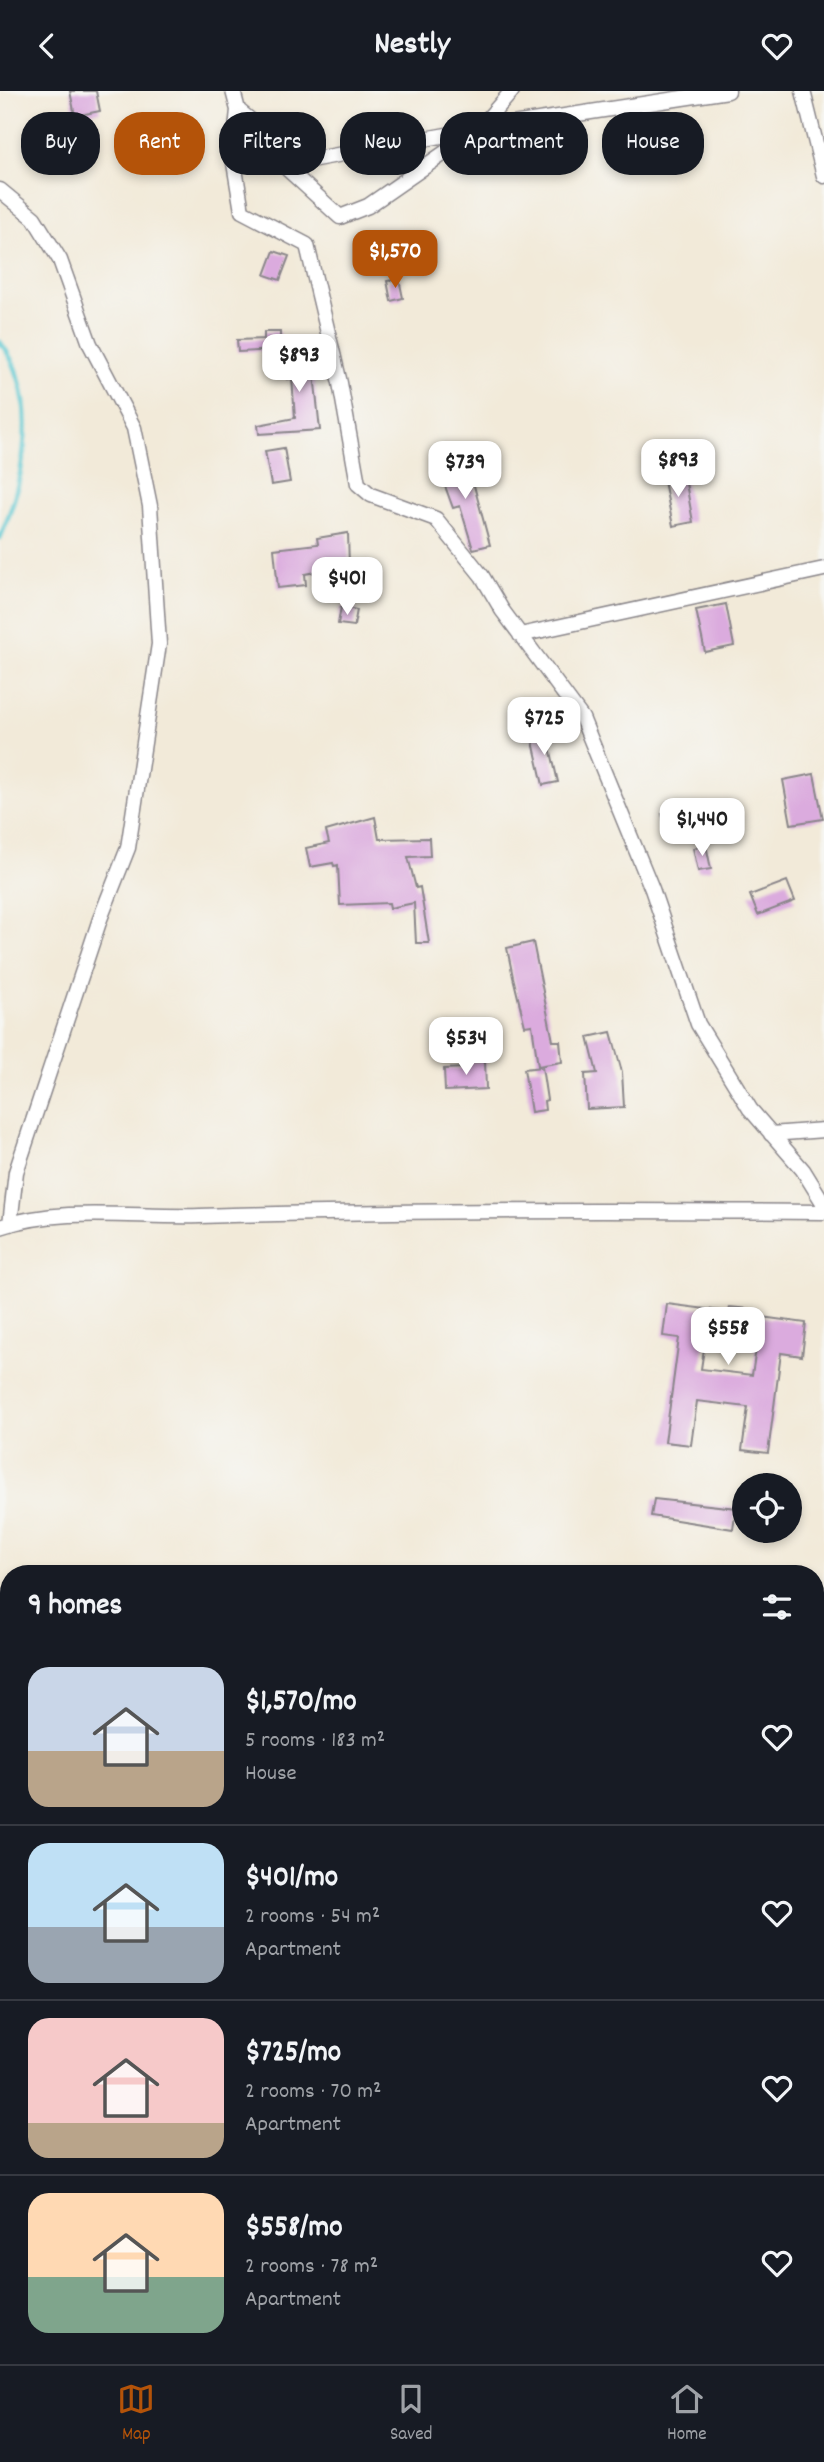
<!DOCTYPE html>
<meta charset="utf-8">
<style>
body{margin:0;font-family:Dekko,sans-serif;background:#20242c;color:#f1f3f6;height:100vh;display:flex;flex-direction:column;font-size:26px;white-space:nowrap}
*{box-sizing:border-box;margin:0}
p{font-size:23px;color:#9ea1a6}
.icon{flex:none;width:38px;height:38px;fill:none;stroke:currentColor;stroke-width:2;stroke-linecap:round;stroke-linejoin:round}
.map{position:relative;flex:1;overflow:hidden}
.details{position:absolute;left:0px;top:1474px;width:824px;height:800px;display:flex;flex-direction:column;background:#171b24;border-radius:28px 28px 0 0;box-shadow:0 4px 10px #0003}
.details>*{flex:none}
.banner{position:absolute;left:21px;top:21px;width:782px;height:63px;display:flex;gap:14px}
.tools{position:absolute;left:732px;top:1382px;display:grid;gap:14px}
.tools a{display:grid;place-items:center;width:70px;height:70px;border-radius:50%;background:#171b24;box-shadow:0 4px 10px #0003;font-size:35px}
.price{position:absolute;translate:-50% -60px;padding:0 16px;border-radius:14px;background:#fff;color:#222;font-size:23px;line-height:46px;filter:drop-shadow(0 2px 4px #0008)}
.price::after{content:'';position:absolute;left:50%;top:42px;width:21px;height:16px;margin-left:-10px;background:inherit;clip-path:polygon(0 0,100% 0,50% 100%)}
.price.on{background:#b45309;color:#fff}
ul{padding:0;list-style:none}
li{display:flex;align-items:center;gap:21px;height:175px;padding:0 28px}
li+li{border-top:2px solid #363941}
li span{display:grid;place-items:center;flex:none;width:196px;height:140px;border-radius:21px;color:#555}
li>.icon{margin-inline-start:auto}
span .icon{width:84px;height:84px;fill:#fffc;stroke-width:1}
li b{font-size:30px}
h2{display:flex;justify-content:space-between;align-items:center;height:84px;padding:0 28px;font-size:30px}
.chip{padding:0 24px;border-radius:28px;background:#171b24;box-shadow:0 4px 10px #0003;font-size:24px;line-height:63px}
.chip.on{background:#b45309;color:#fff}
header{display:flex;justify-content:space-between;align-items:center;height:91px;padding:0 28px;background:#171b24;font-size:32px;font-weight:800}
.menu{display:flex;justify-content:space-around;align-items:center;height:98px;border-top:2px solid #363941;background:#171b24;font-size:19px;color:#9ea1a6}
.menu a{display:grid;justify-items:center;gap:4px}
.menu .on{color:#b45309}
.map>svg:first-child{display:block}
.lines{fill:none;stroke-linecap:round;stroke-linejoin:round}
.stream{stroke:#5cc9d2;stroke-width:5}
.building{fill:#dbabde;fill-rule:evenodd}
.minor-casing{stroke:#8a868a;stroke-width:17}
.minor{stroke:#fff;stroke-width:14}
</style>
<header><svg class="icon" aria-label="back" viewBox="0 0 24 24"><path d="M15 5l-7 7 7 7"/></svg>Nestly<svg class="icon" aria-label="heart" viewBox="0 0 24 24"><path d="M12 20l-8-8c-3-5 5-10 8-4 3-6 11-1 8 4z"/></svg></header>
<div class="map">
<svg width="824" height="2273" viewBox="0 0 824 2273">
<rect width="100%" height="100%" fill="#f6f6f2"/>
<filter id="ink" filterUnits="userSpaceOnUse"><feTurbulence type="fractalNoise" baseFrequency=".0143" numOctaves="2"/><feDisplacementMap in="SourceGraphic" scale="14" xChannelSelector="R" yChannelSelector="G"/><feConvolveMatrix kernelMatrix="1 2 1 2 8 2 1 2 1" color-interpolation-filters="sRGB"/></filter>
<filter id="wash" filterUnits="userSpaceOnUse"><feTurbulence type="fractalNoise" baseFrequency=".00686" numOctaves="4" result="noise"/><feDisplacementMap in="SourceGraphic" scale="28" xChannelSelector="R" yChannelSelector="G"/><feGaussianBlur stdDeviation="1.57" result="paint"/><feColorMatrix in="noise" values="0 0 0 0 0 0 0 0 0 0 0 0 0 0 0 0 0 1.4 0 .05"/><feComposite in="paint" operator="in"/></filter>
<g filter="url(#wash)">
<rect width="100%" height="100%" fill="#f2ead9"/>
<g class="lines">
<!-- stream -->
<path class="stream" d="M0 251C42 304 24 391 0 447"/>
</g>
<g id="blocks">
<!-- building -->
<path class="building" d="M70 0H96L100 20 75 25Z
M274 160 289 165 280 189 265 184Z
M399 188 403 207 391 210 387 190Z
M264 241H280V259L238 261 237 249 264 248Z
M311 255 320 339 259 343 258 334 295 327 292 287 287 288 282 260Z
M284 357 290 391 271 394 265 360Z
M453 368 457 380 469 376 490 454 473 458 460 415 453 417 437 373Z
M684 381 693 431 673 435 663 385Z
M348 442 349 475 305 483 306 494 278 497 274 458 318 453 317 447Z
M726 513 734 555 705 561 696 519Z
M341 516 357 519 354 535 338 533Z
M546 639 558 691 543 694 531 642Z
M814 683 823 728 791 733 783 689Z
M686 717 692 740 668 746 662 723Z
M375 726 379 748 429 747 430 765 408 766 416 797 420 796 429 852H416L414 812 390 817 389 812 340 814 338 774 334 775 333 772 310 776 306 757 329 752 326 740Z
M706 754 711 778 698 780 693 757Z
M787 790 795 810 758 824 750 804Z
M533 851 553 950H560L562 971 538 975 532 934 525 935 513 886 507 857Z
M611 941 622 981 624 1016 587 1018 585 983 597 982 588 946Z
M485 970 486 998 445 1000 444 978 465 977V971Z
M542 976 547 1009 544 1010 545 1019 531 1021 524 978Z
M667 1213 729 1221 730 1216 748 1218 747 1224 806 1232 802 1265 781 1262 768 1362 742 1359 748 1316 697 1310 691 1354 665 1351 679 1247 663 1245ZM705 1251 756 1258 752 1284 701 1278Z
M654 1408 736 1417 733 1438 651 1425Z"/>
</g>
</g>
<g filter="url(#ink)">
<use href="#blocks" fill-opacity="0" stroke="#8a868a" stroke-width="2"/>
<g class="lines">
<defs>
<path id="minor" d="M233 0 238 19 233 66 242 120 307 154 340 292 358 393 371 404 436 428 482 485 502 519 582 627 652 798 698 933 750 1018 803 1079 824 1113
M803 0 824 85
M238 19 249 28 260 49 283 74 340 126 368 115 479 38 512 0
M283 74 479 38 728 0
M0 99 34 127 60 169 90 253 134 337 150 415 159 553 128 757 100 828 16 1081 10 1133
M520 544 824 478
M771 1043 824 1039
M0 1136C62 1115 135 1127 200 1125 408 1119 616 1119 824 1121
M816 1697 824 1694
M816 1873 824 1874
M468 2273 472 2264"/>
</defs>
<!-- minor casing -->
<use href="#minor" class="minor-casing"/>
<!-- minor -->
<use href="#minor" class="minor"/>
</g>
</g>
</svg>
<div class="tools">
<a><svg class="icon" aria-label="locate" viewBox="0 0 24 24"><circle cx="12" cy="12" r="6"/><path d="M12 2v4M12 18v4M2 12h4M18 12h4"/></svg></a>
</div>
<b class="price on" style="left:395px;top:199px">$1,570</b>
<b class="price" style="left:299px;top:303px">$893</b>
<b class="price" style="left:678px;top:408px">$893</b>
<b class="price" style="left:465px;top:410px">$739</b>
<b class="price" style="left:347px;top:526px">$401</b>
<b class="price" style="left:544px;top:666px">$725</b>
<b class="price" style="left:702px;top:767px">$1,440</b>
<b class="price" style="left:466px;top:986px">$534</b>
<b class="price" style="left:728px;top:1276px">$558</b>
<div class="banner">
<a class="chip">Buy</a>
<a class="chip on">Rent</a>
<a class="chip">Filters</a>
<a class="chip">New</a>
<a class="chip">Apartment</a>
<a class="chip">House</a>
</div>
<section class="details">
<h2>9 homes<svg class="icon" aria-label="filters" viewBox="0 0 24 24"><path d="M4 7h16M4 17h16"/><circle cx="9" cy="7" r="2"/><circle cx="15" cy="17" r="2"/></svg></h2>
<ul>
<li><span style="background:linear-gradient(#c9d6e8 60%,#b9a48a 0)"><svg class="icon" aria-label="home" viewBox="0 0 24 24"><path d="M3 11l9-7 9 7M6 9v11h12V9"/></svg></span><div><b>$1,570/mo</b><p>5 rooms · 183 m²</p><p>House</p></div><svg class="icon" aria-label="heart" viewBox="0 0 24 24"><path d="M12 20l-8-8c-3-5 5-10 8-4 3-6 11-1 8 4z"/></svg></li>
<li><span style="background:linear-gradient(#bfe0f5 60%,#9aa5b1 0)"><svg class="icon" aria-label="home" viewBox="0 0 24 24"><path d="M3 11l9-7 9 7M6 9v11h12V9"/></svg></span><div><b>$401/mo</b><p>2 rooms · 54 m²</p><p>Apartment</p></div><svg class="icon" aria-label="heart" viewBox="0 0 24 24"><path d="M12 20l-8-8c-3-5 5-10 8-4 3-6 11-1 8 4z"/></svg></li>
<li><span style="background:linear-gradient(#f6c9c9 75%,#b9a48a 0)"><svg class="icon" aria-label="home" viewBox="0 0 24 24"><path d="M3 11l9-7 9 7M6 9v11h12V9"/></svg></span><div><b>$725/mo</b><p>2 rooms · 70 m²</p><p>Apartment</p></div><svg class="icon" aria-label="heart" viewBox="0 0 24 24"><path d="M12 20l-8-8c-3-5 5-10 8-4 3-6 11-1 8 4z"/></svg></li>
<li><span style="background:linear-gradient(#ffd9b3 60%,#7fa58c 0)"><svg class="icon" aria-label="home" viewBox="0 0 24 24"><path d="M3 11l9-7 9 7M6 9v11h12V9"/></svg></span><div><b>$558/mo</b><p>2 rooms · 78 m²</p><p>Apartment</p></div><svg class="icon" aria-label="heart" viewBox="0 0 24 24"><path d="M12 20l-8-8c-3-5 5-10 8-4 3-6 11-1 8 4z"/></svg></li>
</ul>
</section>
</div>
<nav class="menu">
<a class="on"><svg class="icon" aria-label="map" viewBox="0 0 24 24"><path d="M3 6l6-2 6 2 6-2v14l-6 2-6-2-6 2zM9 4v14M15 6v14"/></svg>Map</a>
<a><svg class="icon" aria-label="saved" viewBox="0 0 24 24"><path d="M7 4h10v16l-5-4-5 4z"/></svg>Saved</a>
<a><svg class="icon" aria-label="home" viewBox="0 0 24 24"><path d="M3 11l9-7 9 7M6 9v11h12V9"/></svg>Home</a>
</nav>
